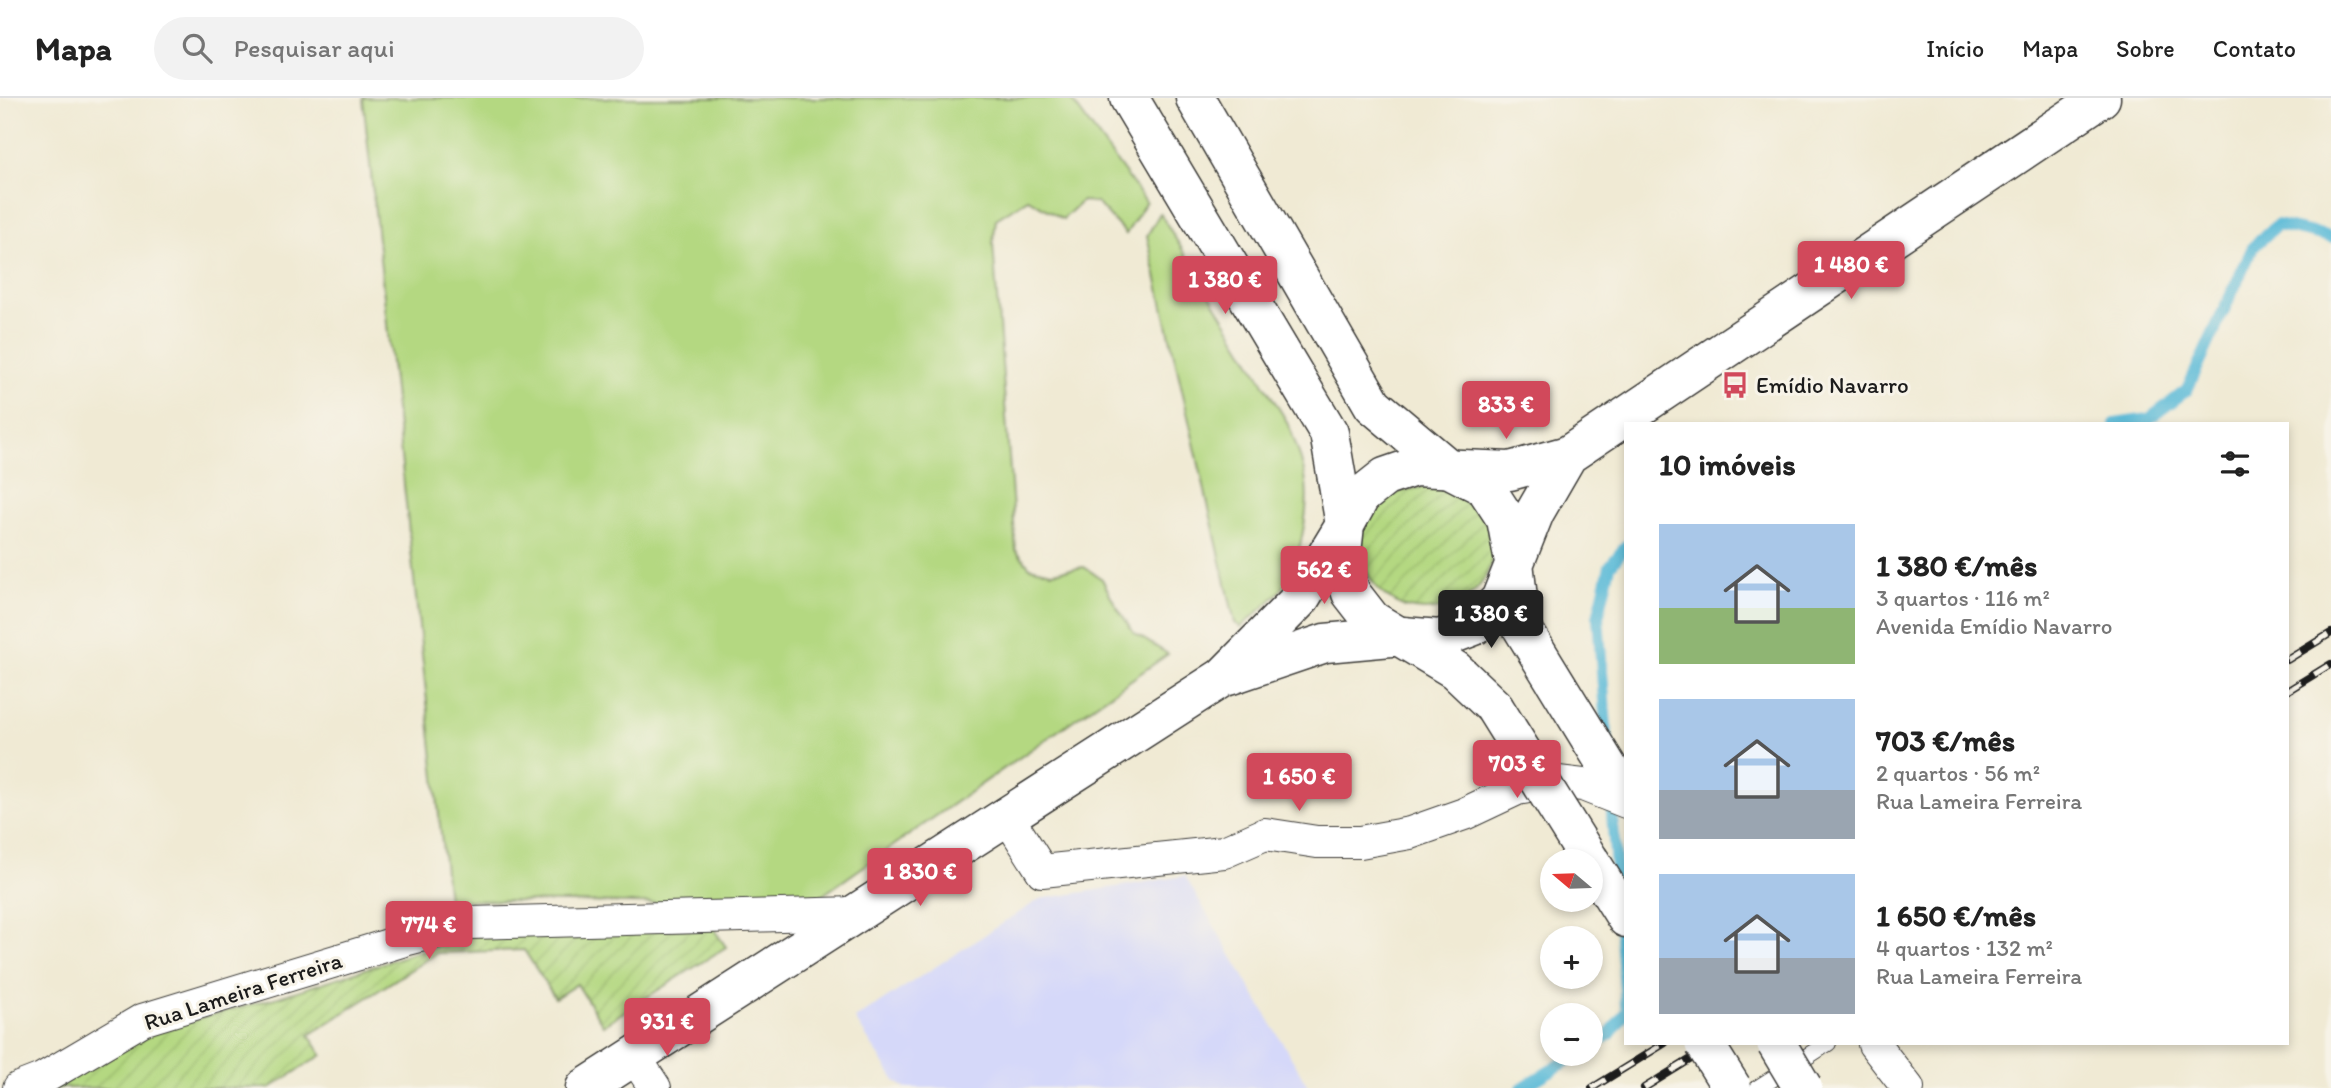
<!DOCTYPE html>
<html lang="pt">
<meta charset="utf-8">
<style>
body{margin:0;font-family:Itim,sans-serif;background:#f2f2f2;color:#222;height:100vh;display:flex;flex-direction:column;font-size:26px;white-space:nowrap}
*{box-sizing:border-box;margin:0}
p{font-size:23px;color:#767676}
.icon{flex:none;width:38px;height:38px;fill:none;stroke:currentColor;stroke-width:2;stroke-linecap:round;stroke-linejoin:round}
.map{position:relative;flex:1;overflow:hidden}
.sheet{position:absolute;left:1624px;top:324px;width:665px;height:623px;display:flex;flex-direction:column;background:#fff;border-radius:0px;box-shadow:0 4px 10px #0003}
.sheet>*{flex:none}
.needle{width:46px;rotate:289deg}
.tools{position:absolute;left:1540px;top:751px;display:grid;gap:14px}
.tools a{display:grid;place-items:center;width:63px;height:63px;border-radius:50%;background:#fff;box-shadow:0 4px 10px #0003;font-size:35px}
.price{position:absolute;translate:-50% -60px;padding:0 16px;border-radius:7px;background:#d1495b;color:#fff;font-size:23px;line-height:46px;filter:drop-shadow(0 2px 4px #0008)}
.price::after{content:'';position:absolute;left:50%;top:42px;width:21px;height:16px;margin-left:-10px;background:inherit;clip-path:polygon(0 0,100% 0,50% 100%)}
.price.current{background:#222;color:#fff}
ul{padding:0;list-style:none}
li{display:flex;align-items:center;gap:21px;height:175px;padding:0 35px}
li span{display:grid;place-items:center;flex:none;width:196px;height:140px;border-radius:0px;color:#555}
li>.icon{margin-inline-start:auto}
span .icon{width:84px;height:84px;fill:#fffc;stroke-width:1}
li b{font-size:30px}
h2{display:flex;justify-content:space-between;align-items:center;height:84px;padding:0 35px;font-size:30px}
header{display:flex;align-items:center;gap:42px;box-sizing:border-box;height:98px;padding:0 35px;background:#fff;border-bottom:2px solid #e0e0e0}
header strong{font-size:33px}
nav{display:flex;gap:38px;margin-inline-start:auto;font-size:24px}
.search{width:490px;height:63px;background:#f2f2f2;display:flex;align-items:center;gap:18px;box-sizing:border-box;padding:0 24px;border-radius:38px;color:#767676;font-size:26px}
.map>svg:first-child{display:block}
.built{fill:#d5d8f9}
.green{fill:#b4d881;stroke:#687a4e;stroke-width:2}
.garden{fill:url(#garden-furrows);stroke:#687a4e;stroke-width:2}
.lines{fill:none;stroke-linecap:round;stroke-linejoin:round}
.stream{stroke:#59b9d7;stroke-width:12}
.service-casing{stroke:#3c3b38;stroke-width:18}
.minor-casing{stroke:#3c3b38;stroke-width:34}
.tertiary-casing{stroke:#3c3b38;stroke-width:41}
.secondary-casing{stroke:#3c3b38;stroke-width:41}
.service{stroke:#fff;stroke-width:16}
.minor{stroke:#fff;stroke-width:32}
.tertiary{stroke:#fff;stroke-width:38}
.secondary{stroke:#fff;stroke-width:38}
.rail-casing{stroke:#1c1c1c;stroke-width:8}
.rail{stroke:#f7f3e8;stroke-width:5;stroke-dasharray:16;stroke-linecap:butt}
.secondary-bridge-casing{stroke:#3c3b38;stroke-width:41;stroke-linecap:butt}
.secondary-bridge{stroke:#fff;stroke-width:38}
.labels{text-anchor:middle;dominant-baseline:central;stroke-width:6;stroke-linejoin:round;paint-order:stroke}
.poi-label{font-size:23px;fill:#1c1c1c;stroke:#f7f3e8;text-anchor:start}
.street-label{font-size:23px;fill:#1c1c1c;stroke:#f7f3e8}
</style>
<header>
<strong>Mapa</strong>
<div class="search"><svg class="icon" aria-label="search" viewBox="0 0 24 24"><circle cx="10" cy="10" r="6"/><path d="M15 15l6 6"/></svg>Pesquisar aqui</div>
<nav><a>Início</a><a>Mapa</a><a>Sobre</a><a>Contato</a></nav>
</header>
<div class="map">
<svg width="2331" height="990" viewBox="0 0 2331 990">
<defs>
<pattern id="garden-furrows" width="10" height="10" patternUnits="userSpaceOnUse" patternTransform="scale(1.75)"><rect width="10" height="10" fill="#b4d881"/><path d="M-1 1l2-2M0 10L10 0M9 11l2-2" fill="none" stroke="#9ab96f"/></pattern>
</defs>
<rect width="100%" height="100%" fill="#f7f3e8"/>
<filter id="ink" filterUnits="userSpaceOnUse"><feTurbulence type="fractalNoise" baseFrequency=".0143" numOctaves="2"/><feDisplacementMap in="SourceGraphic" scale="14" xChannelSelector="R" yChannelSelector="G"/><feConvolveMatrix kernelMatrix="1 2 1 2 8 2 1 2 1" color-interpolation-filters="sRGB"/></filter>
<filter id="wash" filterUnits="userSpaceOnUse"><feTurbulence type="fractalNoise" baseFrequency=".00686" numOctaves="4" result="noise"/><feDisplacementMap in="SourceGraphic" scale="28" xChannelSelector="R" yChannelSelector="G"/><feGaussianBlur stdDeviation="1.57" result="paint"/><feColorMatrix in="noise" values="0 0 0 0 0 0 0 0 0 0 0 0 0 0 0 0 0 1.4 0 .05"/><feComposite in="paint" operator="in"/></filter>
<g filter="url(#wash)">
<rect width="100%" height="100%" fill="#f0ead4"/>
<!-- built -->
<path class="built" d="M1185 778 1309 990H905L895 983 855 921 1040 801Z"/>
<!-- green -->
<path class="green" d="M363 0H1070L1146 104 1126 136 1097 105 1082 103 1063 121 1028 101 996 121 993 146 1016 452 1030 469 1052 474 1084 469 1102 481 1115 506 1134 535 1168 556 807 808 448 802Z
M1160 115 1286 322C1294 340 1301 359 1305 378 1311 407 1300 463 1284 488 1273 503 1255 516 1241 529L1235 525 1147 138Z"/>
<!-- garden -->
<path class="garden" d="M1431 389C1517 398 1511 510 1425 512 1366 513 1333 428 1389 398 1402 391 1417 390 1431 389Z
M713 830 726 849 603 927 577 886 555 900 524 852 437 855 309 937 322 957 270 990H46L134 943 167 929 279 899 469 837Z"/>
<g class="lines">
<!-- stream -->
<path class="stream" d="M2115 326 2149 321 2187 292 2253 149 2277 127 2331 139
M1607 644 1598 519 1610 468 1626 448
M1611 700 1617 784
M1620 823 1626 906
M1591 948 1610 936 1626 914
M1522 990 1578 956"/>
</g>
</g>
<g filter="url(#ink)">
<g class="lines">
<defs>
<path id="service" d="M1758 990 1828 945"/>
<path id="minor" d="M1007 718 1042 773 1224 754 1265 736 1317 744H1360L1410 735 1464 716 1517 691 1558 684 1583 687 1626 704
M1874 946 1908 990
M634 958 655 990
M19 990 42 981 142 922 408 841 470 825 856 815"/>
<path id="tertiary" d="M1195 0 1373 307 1449 371
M1228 578 1325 545 1402 538
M585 990 1223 579 1300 501 1345 427 1329 335 1129 0"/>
<path id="secondary" d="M1450 371 1485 389 1506 421 1514 464 1521 528 1626 699
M1402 538 1440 541 1474 528 1500 502 1535 414 1568 357
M1494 609 1455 572 1372 522 1351 495 1341 464 1345 427 1361 398 1385 379 1414 369 1510 373 1568 357 2101 0
M1591 764 1626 820"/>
</defs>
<!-- service casing -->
<use href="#service" class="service-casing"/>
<!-- minor casing -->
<use href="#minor" class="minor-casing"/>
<!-- tertiary casing -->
<use href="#tertiary" class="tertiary-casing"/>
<!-- secondary casing -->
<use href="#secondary" class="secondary-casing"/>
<!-- service -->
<use href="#service" class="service"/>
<!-- minor -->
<use href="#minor" class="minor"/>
<!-- tertiary -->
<use href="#tertiary" class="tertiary"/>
<!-- secondary -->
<use href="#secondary" class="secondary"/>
<defs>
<path id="rail" d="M2287 562 2331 535
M2287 593 2331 566
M1592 990 1665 945
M1644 990 1717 945"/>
</defs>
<!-- rail casing -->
<use href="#rail" class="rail-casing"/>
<!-- rail -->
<use href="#rail" class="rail"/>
<defs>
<path id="secondary-bridge" d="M1494 609 1590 763
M1704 945 1732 990
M1776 945 1803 990"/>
</defs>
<!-- secondary-bridge casing -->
<use href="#secondary-bridge" class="secondary-bridge-casing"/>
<!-- secondary-bridge -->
<use href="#secondary-bridge" class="secondary-bridge"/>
</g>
</g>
<!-- icons -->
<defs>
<symbol id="bus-bare" viewBox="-9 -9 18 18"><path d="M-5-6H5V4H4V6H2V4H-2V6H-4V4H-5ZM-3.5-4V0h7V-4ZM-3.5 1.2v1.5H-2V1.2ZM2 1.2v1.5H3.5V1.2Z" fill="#d1495b" stroke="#f7f3e8" stroke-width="2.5" paint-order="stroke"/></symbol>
</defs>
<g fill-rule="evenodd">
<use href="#bus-bare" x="1716" y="268" width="38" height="38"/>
</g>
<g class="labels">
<!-- poi labels -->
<g class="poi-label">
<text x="1756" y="287">Emídio Navarro</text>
</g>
<!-- street labels -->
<g class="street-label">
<text transform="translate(243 893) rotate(-18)">Rua Lameira Ferreira</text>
</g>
</g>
</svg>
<div class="tools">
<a><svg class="needle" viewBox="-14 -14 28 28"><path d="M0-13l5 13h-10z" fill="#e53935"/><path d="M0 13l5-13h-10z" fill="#767676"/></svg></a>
<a>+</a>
<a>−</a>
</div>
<b class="price" style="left:1851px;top:203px">1 480 €</b>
<b class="price" style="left:1225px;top:218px">1 380 €</b>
<b class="price" style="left:1506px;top:343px">833 €</b>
<b class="price" style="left:1324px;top:508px">562 €</b>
<b class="price current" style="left:1491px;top:552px">1 380 €</b>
<b class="price" style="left:1517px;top:702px">703 €</b>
<b class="price" style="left:1299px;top:715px">1 650 €</b>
<b class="price" style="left:920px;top:810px">1 830 €</b>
<b class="price" style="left:429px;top:863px">774 €</b>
<b class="price" style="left:667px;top:960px">931 €</b>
<section class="sheet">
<h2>10 imóveis<svg class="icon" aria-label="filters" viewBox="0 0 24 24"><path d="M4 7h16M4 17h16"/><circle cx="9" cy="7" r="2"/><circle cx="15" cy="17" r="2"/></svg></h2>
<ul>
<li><span style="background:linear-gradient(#a9c7e8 60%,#8fb573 0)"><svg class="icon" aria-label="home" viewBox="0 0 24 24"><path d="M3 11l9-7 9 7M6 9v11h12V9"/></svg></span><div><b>1 380 €/mês</b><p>3 quartos · 116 m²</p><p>Avenida Emídio Navarro</p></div></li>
<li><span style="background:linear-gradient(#a9c7e8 65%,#9aa5b1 0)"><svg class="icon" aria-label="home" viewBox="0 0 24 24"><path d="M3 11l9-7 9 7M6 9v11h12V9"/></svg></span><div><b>703 €/mês</b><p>2 quartos · 56 m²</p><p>Rua Lameira Ferreira</p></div></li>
<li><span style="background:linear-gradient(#a9c7e8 60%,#9aa5b1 0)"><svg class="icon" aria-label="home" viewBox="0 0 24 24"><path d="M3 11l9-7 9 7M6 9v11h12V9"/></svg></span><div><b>1 650 €/mês</b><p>4 quartos · 132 m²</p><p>Rua Lameira Ferreira</p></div></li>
</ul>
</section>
</div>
